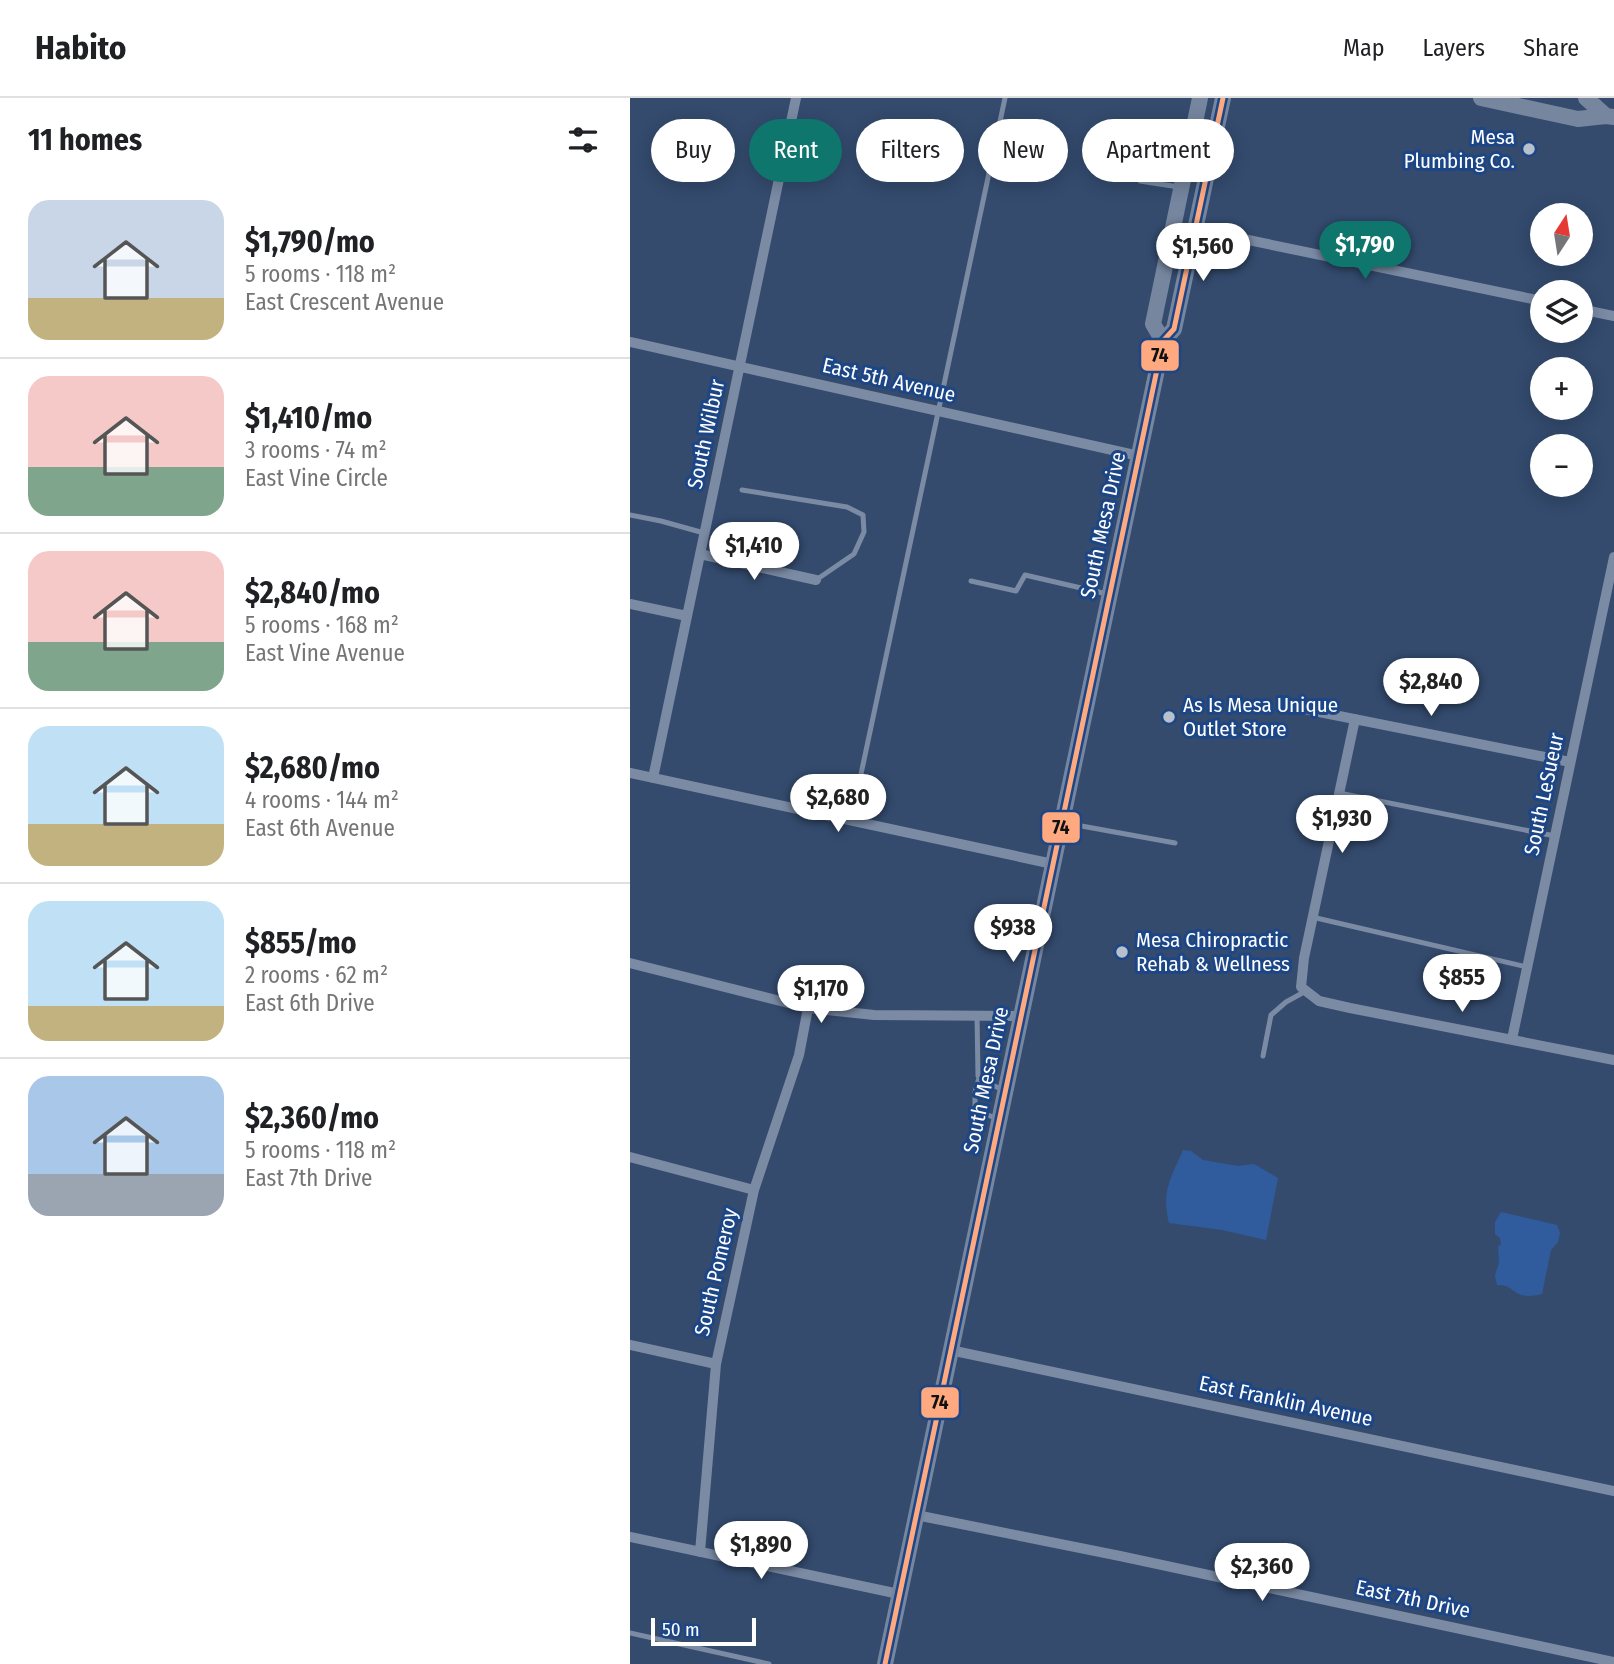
<!DOCTYPE html>
<meta charset="utf-8">
<style>
body{margin:0;font-family:"Fira Sans Condensed",sans-serif;background:#f6f6f6;color:#202124;height:100vh;display:flex;flex-direction:column;font-size:26px;white-space:nowrap}
*{box-sizing:border-box;margin:0}
p{font-size:23px;color:#757577}
.icon{flex:none;width:38px;height:38px;fill:none;stroke:currentColor;stroke-width:2;stroke-linecap:round;stroke-linejoin:round}
.map{position:relative;flex:1;overflow:hidden}
.side{display:flex;flex-direction:column;background:#fff;width:630px}
.side>*{flex:none}
.banner{position:absolute;left:21px;top:21px;width:665px;height:63px;display:flex;gap:14px}
.needle{width:46px;rotate:12deg}
.fabs{position:absolute;left:900px;top:105px;display:grid;gap:14px}
.fabs a{display:grid;place-items:center;width:63px;height:63px;border-radius:50%;background:#fff;box-shadow:0 4px 18px #0003;font-size:35px}
.scale{position:absolute;left:21px;bottom:18px;width:105px;box-sizing:border-box;padding-left:7px;border:4px solid #fff;border-top:0;font-size:19px;line-height:24px;white-space:nowrap;color:#fff;-webkit-text-stroke:5px #1c4686;paint-order:stroke}
.price{position:absolute;translate:-50% -60px;padding:0 16px;border-radius:24px;background:#fff;color:#222;font-size:23px;line-height:46px;filter:drop-shadow(0 2px 4px #0008)}
.price::after{content:'';position:absolute;left:50%;top:42px;width:21px;height:16px;margin-left:-10px;background:inherit;clip-path:polygon(0 0,100% 0,50% 100%)}
.price.selected{background:#0f766e;color:#fff}
ul{padding:0;list-style:none}
li{display:flex;align-items:center;gap:21px;height:175px;padding:0 28px}
li+li{border-top:2px solid #e0e0e0}
li span{display:grid;place-items:center;flex:none;width:196px;height:140px;border-radius:21px;color:#555}
li>.icon{margin-inline-start:auto}
span .icon{width:84px;height:84px;fill:#fffc;stroke-width:1}
li b{font-size:30px}
h2{display:flex;justify-content:space-between;align-items:center;height:84px;padding:0 28px;font-size:30px}
.chip{padding:0 24px;border-radius:32px;background:#fff;box-shadow:0 4px 18px #0003;font-size:24px;line-height:63px}
.chip.selected{background:#0f766e;color:#fff}
header{display:flex;align-items:center;gap:42px;box-sizing:border-box;height:98px;padding:0 35px;background:#fff;border-bottom:2px solid #e0e0e0}
header strong{font-size:33px}
nav{display:flex;gap:38px;margin-inline-start:auto;font-size:24px}
main{display:flex;flex:1;min-height:0}
.map>svg:first-child{display:block}
.green{fill:#305c9d}
.lines{fill:none;stroke-linecap:round;stroke-linejoin:round}
.lane{stroke:#7b8ba4;stroke-width:5}
.street{stroke:#7b8ba4;stroke-width:10}
.secondary{stroke:#76869f;stroke-width:16}
.bus-1-casing{stroke:#1c4686;stroke-width:10}
.bus-1{stroke:#ffa980;stroke-width:5}
.poi-dot{fill:#b8c0cc;stroke:#1c4686;stroke-width:2.5}
.labels{text-anchor:middle;dominant-baseline:central;stroke-width:6;stroke-linejoin:round;paint-order:stroke}
.poi-label{font-size:21px;fill:#fff;stroke:#1c4686;text-anchor:start}
.street-label{font-size:21px;fill:#fff;stroke:#1c4686}
.line-badge{stroke:#1c4686;stroke-width:2.5}
.pale-badge-label{font-size:19px;text-anchor:middle;font-weight:bold;fill:#111}
</style>
<header>
<strong>Habito</strong>
<nav><a>Map</a><a>Layers</a><a>Share</a></nav>
</header>
<main>
<section class="side">
<h2>11 homes<svg class="icon" aria-label="filters" viewBox="0 0 24 24"><path d="M4 7h16M4 17h16"/><circle cx="9" cy="7" r="2"/><circle cx="15" cy="17" r="2"/></svg></h2>
<ul>
<li><span style="background:linear-gradient(#c9d6e8 70%,#c2b280 0)"><svg class="icon" aria-label="home" viewBox="0 0 24 24"><path d="M3 11l9-7 9 7M6 9v11h12V9"/></svg></span><div><b>$1,790/mo</b><p>5 rooms · 118 m²</p><p>East Crescent Avenue</p></div></li>
<li><span style="background:linear-gradient(#f6c9c9 65%,#7fa58c 0)"><svg class="icon" aria-label="home" viewBox="0 0 24 24"><path d="M3 11l9-7 9 7M6 9v11h12V9"/></svg></span><div><b>$1,410/mo</b><p>3 rooms · 74 m²</p><p>East Vine Circle</p></div></li>
<li><span style="background:linear-gradient(#f6c9c9 65%,#7fa58c 0)"><svg class="icon" aria-label="home" viewBox="0 0 24 24"><path d="M3 11l9-7 9 7M6 9v11h12V9"/></svg></span><div><b>$2,840/mo</b><p>5 rooms · 168 m²</p><p>East Vine Avenue</p></div></li>
<li><span style="background:linear-gradient(#bfe0f5 70%,#c2b280 0)"><svg class="icon" aria-label="home" viewBox="0 0 24 24"><path d="M3 11l9-7 9 7M6 9v11h12V9"/></svg></span><div><b>$2,680/mo</b><p>4 rooms · 144 m²</p><p>East 6th Avenue</p></div></li>
<li><span style="background:linear-gradient(#bfe0f5 75%,#c2b280 0)"><svg class="icon" aria-label="home" viewBox="0 0 24 24"><path d="M3 11l9-7 9 7M6 9v11h12V9"/></svg></span><div><b>$855/mo</b><p>2 rooms · 62 m²</p><p>East 6th Drive</p></div></li>
<li><span style="background:linear-gradient(#a9c7e8 70%,#9aa5b1 0)"><svg class="icon" aria-label="home" viewBox="0 0 24 24"><path d="M3 11l9-7 9 7M6 9v11h12V9"/></svg></span><div><b>$2,360/mo</b><p>5 rooms · 118 m²</p><p>East 7th Drive</p></div></li>
</ul>
</section>
<div class="map">
<svg width="984" height="1566" viewBox="0 0 984 1566">
<rect width="100%" height="100%" fill="#344b6e"/>
<!-- green -->
<path class="green" d="M553 1052 561 1053 573 1062 608 1068 624 1066 648 1080 636 1142 592 1132 539 1125C531 1093 541 1080 553 1052Z
M871 1114 927 1127 930 1135 928 1144 921 1152 912 1196C905 1198 895 1199 889 1196 879 1191 880 1187 867 1187L865 1177 869 1165 868 1149 871 1146 870 1140 865 1136V1124Z"/>
<g class="lines">
<!-- lane -->
<path class="lane" d="M510 83 549 89
M112 392 217 409 233 417 234 434 224 456 186 482
M0 417 31 423 74 435
M341 483 386 493 395 477 477 496
M709 695 925 738
M221 723 375 0
M435 725 545 745
M682 819 897 869
M347 917 348 978 352 983 374 992
M633 958 641 917 656 904 676 893
M349 980 345 994V1011L350 1014 368 1021
M0 1535 139 1566"/>
<!-- street -->
<path class="street" d="M565 131 912 203
M950 211 984 218
M0 244 509 358
M70 456 186 482
M0 506 57 518
M654 607 940 664
M725 621 674 860 671 889 689 903 720 910 984 962
M0 675 423 766
M23 680 166 0
M0 865 178 910 244 917 391 918
M882 941 984 459
M0 1059 124 1092
M0 1247 86 1266
M320 1252 984 1393
M286 1417 490 1458 984 1564
M0 1439 269 1496
M70 1454 86 1266 124 1092 169 957 178 910"/>
<!-- secondary -->
<path class="secondary" d="M851 0 948 21 976 18 984 19
M956 0 976 18
M533 243 523 226 570 0
M255 1566 533 243 544 231 593 0"/>
<defs>
<path id="bus-1" d="M255 1566 533 243 544 231 593 0"/>
</defs>
<!-- bus-1 casing -->
<use href="#bus-1" class="bus-1-casing"/>
<!-- bus-1 -->
<use href="#bus-1" class="bus-1"/>
</g>
<!-- markers -->
<g class="poi-dot">
<circle cx="899" cy="51" r="7"/>
<circle cx="539" cy="619" r="7"/>
<circle cx="492" cy="854" r="7"/>
</g>
<g class="labels">
<!-- poi labels -->
<g class="poi-label">
<text x="885" y="39" text-anchor="end">Mesa<tspan x="885" dy="24">Plumbing Co.</tspan></text>
<text x="553" y="607">As Is Mesa Unique<tspan x="553" dy="24">Outlet Store</tspan></text>
<text x="506" y="842">Mesa Chiropractic<tspan x="506" dy="24">Rehab &amp; Wellness</tspan></text>
</g>
<!-- street labels -->
<g class="street-label">
<text transform="translate(259 282) rotate(13)">East 5th Avenue</text>
<text transform="translate(76 336) rotate(-78)">South Wilbur</text>
<text transform="translate(473 427) rotate(-78)">South Mesa Drive</text>
<text transform="translate(914 696) rotate(-78)">South LeSueur</text>
<text transform="translate(356 982) rotate(-78)">South Mesa Drive</text>
<text transform="translate(86 1174) rotate(-77)">South Pomeroy</text>
<text transform="translate(656 1303) rotate(12)">East Franklin Avenue</text>
<text transform="translate(783 1501) rotate(12)">East 7th Drive</text>
</g>
</g>
<g class="line-badge">
<rect x="510" y="241" width="40" height="33" rx="7" fill="#ffa980"/>
<rect x="411" y="713" width="40" height="33" rx="7" fill="#ffa980"/>
<rect x="290" y="1288" width="40" height="33" rx="7" fill="#ffa980"/>
</g>
<g class="pale-badge-label">
<text x="530" y="264">74</text>
<text x="431" y="736">74</text>
<text x="310" y="1311">74</text>
</g>
</svg>
<div class="fabs">
<a><svg class="needle" viewBox="-14 -14 28 28"><path d="M0-13l5 13h-10z" fill="#e53935"/><path d="M0 13l5-13h-10z" fill="#757577"/></svg></a>
<a><svg class="icon" aria-label="layers" viewBox="0 0 24 24"><path d="M12 4l9 5-9 5-9-5zM3 14l9 5 9-5"/></svg></a>
<a>+</a>
<a>−</a>
</div>
<div class="scale">50 m</div>
<b class="price selected" style="left:735px;top:183px">$1,790</b>
<b class="price" style="left:573px;top:185px">$1,560</b>
<b class="price" style="left:124px;top:484px">$1,410</b>
<b class="price" style="left:801px;top:620px">$2,840</b>
<b class="price" style="left:208px;top:736px">$2,680</b>
<b class="price" style="left:712px;top:757px">$1,930</b>
<b class="price" style="left:383px;top:866px">$938</b>
<b class="price" style="left:832px;top:916px">$855</b>
<b class="price" style="left:191px;top:927px">$1,170</b>
<b class="price" style="left:131px;top:1483px">$1,890</b>
<b class="price" style="left:632px;top:1505px">$2,360</b>
<div class="banner">
<a class="chip">Buy</a>
<a class="chip selected">Rent</a>
<a class="chip">Filters</a>
<a class="chip">New</a>
<a class="chip">Apartment</a>
</div>
</div>
</main>
